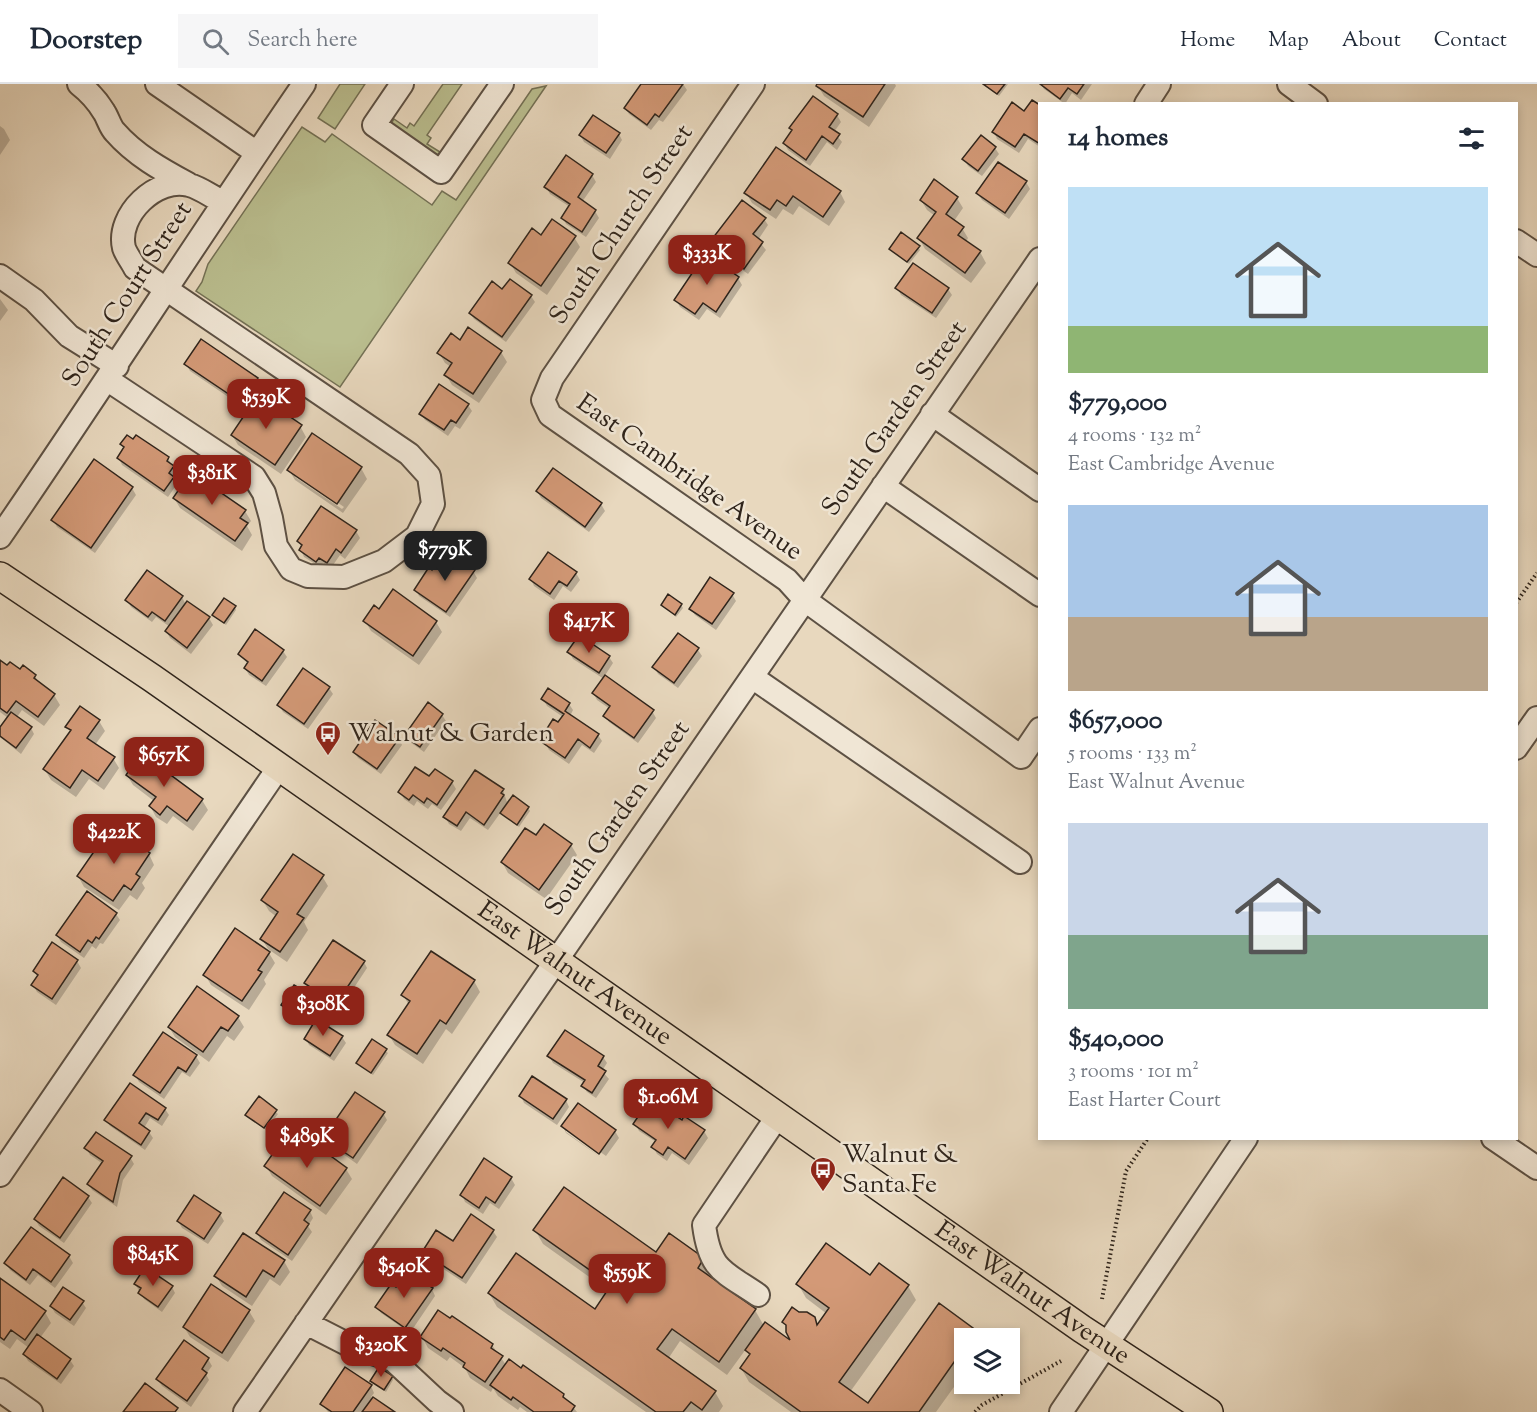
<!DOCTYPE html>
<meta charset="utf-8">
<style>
body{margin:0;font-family:"Sorts Mill Goudy",serif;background:#f6f6f7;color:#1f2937;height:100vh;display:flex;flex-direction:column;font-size:22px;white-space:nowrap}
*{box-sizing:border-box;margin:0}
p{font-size:20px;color:#747a83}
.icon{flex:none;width:33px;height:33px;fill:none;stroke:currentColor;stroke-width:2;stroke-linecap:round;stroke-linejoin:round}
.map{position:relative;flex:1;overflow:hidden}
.details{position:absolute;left:1038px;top:18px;width:480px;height:1038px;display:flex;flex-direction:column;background:#fff;border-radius:0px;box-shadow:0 3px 9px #0003}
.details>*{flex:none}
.controls{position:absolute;left:954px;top:1244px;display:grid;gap:12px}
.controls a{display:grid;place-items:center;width:66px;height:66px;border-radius:0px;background:#fff;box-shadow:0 3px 9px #0003;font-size:30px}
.price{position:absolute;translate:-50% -51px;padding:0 14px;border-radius:12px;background:#8f2418;color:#fff;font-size:20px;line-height:39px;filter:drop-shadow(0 2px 3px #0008)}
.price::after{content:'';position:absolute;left:50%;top:36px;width:18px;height:14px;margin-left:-9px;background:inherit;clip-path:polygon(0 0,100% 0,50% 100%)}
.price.on{background:#222;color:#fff}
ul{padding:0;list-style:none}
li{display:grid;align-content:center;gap:12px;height:318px;padding:0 30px}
li span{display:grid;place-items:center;height:186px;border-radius:0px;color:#555}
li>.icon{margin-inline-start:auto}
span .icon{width:108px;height:108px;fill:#fffc;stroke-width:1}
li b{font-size:26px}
h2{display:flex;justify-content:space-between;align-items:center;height:72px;padding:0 30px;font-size:26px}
header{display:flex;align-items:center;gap:36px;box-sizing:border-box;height:84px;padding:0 30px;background:#fff;border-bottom:2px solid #e0e1e3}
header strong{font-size:28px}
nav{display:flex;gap:33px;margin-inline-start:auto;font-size:21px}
.search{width:420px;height:54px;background:#f6f6f7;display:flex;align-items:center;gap:15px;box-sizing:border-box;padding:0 21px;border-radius:0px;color:#747a83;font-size:22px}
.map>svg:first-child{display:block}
.green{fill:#babe8f;stroke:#747155;stroke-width:1.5}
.shadow{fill:#0003;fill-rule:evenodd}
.building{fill:#d39977;stroke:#2f241b;stroke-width:1.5}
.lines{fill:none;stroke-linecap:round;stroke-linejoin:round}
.minor-casing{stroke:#5d5144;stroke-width:26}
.major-casing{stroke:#2f241b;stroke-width:30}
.path{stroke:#2f241b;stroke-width:4;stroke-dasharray:1.5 3;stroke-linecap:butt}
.minor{stroke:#f0e6d5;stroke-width:22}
.major{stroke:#e8d8be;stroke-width:27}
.labels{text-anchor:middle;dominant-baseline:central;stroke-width:5;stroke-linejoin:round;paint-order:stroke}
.street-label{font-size:26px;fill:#2f241b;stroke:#f0e6d5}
.poi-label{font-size:26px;fill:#2f241b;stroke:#f0e6d5;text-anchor:start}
</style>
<header>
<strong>Doorstep</strong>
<div class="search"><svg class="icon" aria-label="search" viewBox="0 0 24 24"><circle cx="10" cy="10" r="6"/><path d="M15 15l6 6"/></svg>Search here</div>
<nav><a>Home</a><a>Map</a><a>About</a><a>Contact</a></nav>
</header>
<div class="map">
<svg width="1537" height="1328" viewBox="0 0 1537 1328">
<rect width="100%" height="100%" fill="#e8d8be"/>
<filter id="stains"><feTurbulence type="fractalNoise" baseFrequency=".00333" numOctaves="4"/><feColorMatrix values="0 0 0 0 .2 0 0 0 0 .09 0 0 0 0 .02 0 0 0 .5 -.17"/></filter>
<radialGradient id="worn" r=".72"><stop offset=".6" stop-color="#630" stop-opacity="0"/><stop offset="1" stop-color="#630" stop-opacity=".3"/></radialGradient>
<!-- green -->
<path class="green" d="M340 0H365L335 45 318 34Z
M443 0H462L427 51 431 54 427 60 440 68 436 73 390 41 394 35 407 44 410 39 414 42Z
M546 2 340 303 196 207 202 198 208 180 302 43 325 58 332 50 432 121 442 107 456 116 532 5Z"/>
<!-- shadow -->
<path class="shadow" d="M643 0H683L687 6 663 38 659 36 651 46 629 30 625 24Z
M819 0H895L896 2 869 43 824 12 818 2Z
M982 0H1008L999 12Z
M1041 0H1092L1081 16 1072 9 1065 20 1044 5Z
M813 14 837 31 841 38 834 48 842 58 837 66 827 58 810 82 788 66 784 59Z
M1040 22V63L1028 55 1019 69 997 55 994 48 1025 29Z
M0 42 4 45 10 56 0 71Z
M619 50 622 56 610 75 584 58 580 51Z
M995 64 999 70 982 92 968 82 964 75Z
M566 73 592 91 596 98 582 118 595 127 599 134 586 153 566 140 563 134 570 123 550 110 546 103Z
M1026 98 1030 105 1009 135 982 116 978 110Z
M840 108 845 118 829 142 799 122 793 131 783 125 776 135 752 119 746 109Z
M957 114 963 124 954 137 962 144 968 154 966 158 980 168 986 179 971 199 925 165 919 154 935 132 927 126 921 116Z
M764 135 768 141 758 156 766 166 748 190 715 166 711 160Z
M541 153H574L580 163 547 211 516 189 510 179Z
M918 163 920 166 909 180 891 165Z
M738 194 742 201 720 234 707 225 699 236 680 223 676 216Z
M897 204 948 205 952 211 936 234 901 211Z
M503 207 531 212 535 218 506 258 474 235 470 229Z
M0 215 8 226 0 237Z
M460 258 501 268 507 278 479 319 452 301 446 291 451 283 445 279 439 269Z
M186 280 257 295 261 302 246 325 190 287Z
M468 321 472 327 460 345 455 342 448 352 425 336 421 330Z
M300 342 306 353 281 390 238 361 232 351Z
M122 360 168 374 176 389 173 394 177 400 168 413 122 381 119 374 125 365Z
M94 377 132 404 136 411 95 469 57 443 53 436Z
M361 384 367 395 343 429 295 396 289 386ZM295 389 344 423 342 425 295 393Z
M537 407 601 420 605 427 589 448 541 414Z
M174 414 245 427 251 437 247 442 252 451 242 467 180 424Z
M356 447 360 454 345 475 340 471 331 484 323 479 320 483 304 473 301 466 302 464 298 457Z
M473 487 477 494 450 533 419 512 416 506 433 488Z
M576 489 580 496 571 508 563 502 554 516 534 502 531 495Z
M732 510 736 517 716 546 695 531 691 525Z
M182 513 186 521 209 534 213 541 191 570 170 554 166 547 170 543 156 533 152 538 131 523 127 516Z
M663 521H681L683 524 676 533Z
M235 523 236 526 226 541 214 531Z
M379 527 436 538 442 548 419 581 371 547 365 537Z
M698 566 702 572 678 604 658 590 654 583Z
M283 567 287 573 266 602 249 591 245 584 248 580 239 570Z
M569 568 609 573 613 579 604 593 652 627 656 634 638 659 609 638 605 632 610 625 597 616 594 610 604 595 573 575Z
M0 578 35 592 40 601 54 611 60 621 44 642 22 626 17 633 31 644 34 650 21 670 0 653V645L8 634 0 628Z
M329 604 333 610 308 645 283 628 279 621Z
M543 615 569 620 573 626 570 632 598 651 602 657 594 669 582 661 569 680 549 666 545 659 550 651 547 646 559 640 563 633 547 622Z
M442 631 446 637 424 668 410 658 406 652Z
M99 637 105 647 95 661 113 674 119 684 104 706 89 695 76 713 51 696 45 686 71 649 67 643Z
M399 654 402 661 381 690 358 674 354 668Z
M127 691 202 716 208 726 193 747 173 732 167 740 156 733 150 722 154 717 133 701Z
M430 694 452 698 456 705 441 726 432 720 428 725 417 717 414 722 404 715 400 708Z
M503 706 508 721 528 724 530 727 519 743 504 732 501 728 488 746 470 734 461 747 449 740 445 733Z
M536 753 571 761 577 771 546 815 508 789 502 778Z
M149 770 154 781 142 799 145 804 137 816 130 811 119 826 84 803 78 792Z
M322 792 328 802 304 838 308 846 287 878 268 865 262 855 277 833 269 827 263 817Z
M116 830 120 836 103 860 100 859 96 865 92 862 84 874 61 858 57 851Z
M269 869 275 879 264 896 266 900 249 926 211 901 205 891Z
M431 869 474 897 480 908 452 950 446 945 423 980 395 961 389 951 409 921 403 911Z
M77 877 81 884 56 921 37 908 33 901 38 894 35 887Z
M364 878 367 884 340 925 310 905 306 899Z
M307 911 309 914 297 932 283 921Z
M238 933 244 943 234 957 227 952 209 978 175 953 169 943Z
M342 953 346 959 334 977 309 961 306 955Z
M372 957 388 969 373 991 358 979Z
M196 972 200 979 190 993 182 988 164 1015 139 998 135 991Z
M549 972 603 973 607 979 602 987 609 995 596 1014 587 1008 583 1002 585 999 553 979Z
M521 1012 566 1016 569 1023 557 1041 524 1019Z
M259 1014 278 1030 266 1046 247 1031Z
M165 1025 169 1031 162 1042 150 1034 144 1044 149 1048 153 1054 145 1066 110 1042 106 1036Z
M383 1029 387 1036 357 1080 329 1060 325 1054Z
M682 1038 704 1047 708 1054 689 1081 672 1069 667 1077 657 1070 653 1063 656 1058 639 1047 635 1040Z
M563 1042 615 1047 619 1054 606 1072 566 1044V1048L603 1075 566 1049Z
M86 1064 130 1073 134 1080 123 1096 117 1123 92 1106 89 1100 103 1080 90 1071Z
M290 1071 346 1085 352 1095 326 1131 272 1092 266 1082Z
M484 1076 511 1094 515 1101 499 1125 490 1119 483 1130 465 1118 462 1111Z
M88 1113 92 1119 64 1159 39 1142 35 1135Z
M310 1127 313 1134 308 1142 312 1148 292 1177 261 1156 257 1149Z
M220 1130 224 1137 208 1160 182 1144 178 1137Z
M535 1146 656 1170 703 1176 711 1189 709 1193 755 1226 764 1242 794 1260 784 1238 799 1230 814 1234 818 1242 827 1230 806 1214 798 1200 871 1193 908 1202 916 1216 850 1308 868 1321 939 1222 976 1248 979 1254H964V1289L936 1328H791L749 1298 741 1284 750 1272 746 1265 727 1291 680 1257 668 1275 715 1308 723 1322 719 1328H646L497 1223 489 1209 595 1227 609 1207 543 1160Z
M493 1147 497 1153 466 1200 427 1174 423 1168Z
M69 1172 73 1179 55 1204 38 1191 30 1201 10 1186 6 1179Z
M284 1177 290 1188 280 1202 270 1195 252 1222 222 1202 216 1192Z
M0 1196 45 1228 51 1239 40 1254 70 1276 74 1282 61 1300 28 1277 24 1270 29 1264 17 1255 10 1265 0 1258Z
M135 1200 172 1203 175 1209 162 1228 144 1215Z
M396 1205H432L435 1212 410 1249 381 1229 377 1223Z
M82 1218 86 1224 74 1242 55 1229 51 1222Z
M249 1227 255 1237 228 1278 190 1253 184 1243Z
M452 1234 492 1261 506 1281 563 1311 577 1328H527L520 1323 518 1326 498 1312 493 1304 491 1308 470 1294 465 1284 450 1273 447 1277 428 1264 422 1253Z
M208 1275 212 1282 206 1290 209 1296 191 1323 162 1302 158 1296Z
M392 1293 393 1296 386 1308 372 1297Z
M371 1302 374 1309 371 1313 393 1328H328L322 1320Z"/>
<!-- building -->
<path class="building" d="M641 0H683L659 33 655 30 647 41 624 24Z
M817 0H885L863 33 816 2Z
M983 0H1005L997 10Z
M1040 0H1084L1077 10 1068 4 1060 15Z
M813 12 838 30 829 43 840 50 833 60 822 52 806 76 783 59 792 46 789 44Z
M1032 16 1040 21V60L1024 50 1015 63 992 48 1012 18 1024 27Z
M593 31 620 49 606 69 579 51Z
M981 51 996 63 978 87 962 75Z
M776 63 841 107 823 133 793 112 786 122 777 116 770 126 744 109Z
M566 71 593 90 578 113 596 126 582 148 561 134 570 120 544 103Z
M998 78 1027 97 1005 129 976 109Z
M934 95 958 113 946 130 964 143 958 151 981 167 965 189 917 154 936 128 920 116Z
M742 116 766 134 753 150 763 158 744 185 709 159Z
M552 135 576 152 541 202 508 179 532 144 541 151Z
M901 148 920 162 907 178 889 165Z
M705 170 739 193 716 228 703 219 695 230 674 216Z
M913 179 949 204 932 229 895 204Z
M510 195 532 211 502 253 469 229 492 197 502 205Z
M468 243 502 267 473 310 444 291 452 279 437 269 451 249 460 256Z
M201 255 258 294 242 319 184 280Z
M439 300 469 320 456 339 451 336 444 346 419 330Z
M258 311 302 341 275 381 231 351Z
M312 349 362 383 337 420 287 386Z
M127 351 133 355 136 351 169 373 167 377 174 382 169 389 174 393 164 407 117 374 124 363 120 360Z
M94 375 133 403 91 464 51 436Z
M553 384 602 419 585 443 536 407Z
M191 388 246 426 240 434 248 439 235 457 173 414Z
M321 422 357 446 341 469 336 465 327 479 319 474 316 478 299 466 302 461 297 457Z
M548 468 577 488 567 502 559 497 550 510 529 495Z
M449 469 475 486 446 528 414 506 429 483 432 486 438 477 442 480Z
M147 486 183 512 165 537 152 528 148 533 125 516Z
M710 493 734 509 712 540 689 525Z
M393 505 437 537 413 572 363 537 374 521 379 525Z
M668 510 682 520 675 531 661 521Z
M224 514 236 522 224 539 212 531Z
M187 517 210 533 187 564 165 547Z
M255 545 284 566 262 597 244 584 248 578 238 570Z
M678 549 699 564 674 599 652 583Z
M579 551 610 572 599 589 567 568Z
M0 576 7 581 10 578 20 585 23 581 36 591 34 594 55 610 38 633 16 617 7 629 0 624Z
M303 584 330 603 304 640 277 621Z
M605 591 654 626 634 654 603 632 610 622 592 609Z
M548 604 570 619 565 627 599 650 590 664 578 655 565 674 543 659 550 649 546 646 553 635 558 638 564 630 541 615Z
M428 618 443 630 420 663 404 652Z
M80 622 100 636 87 654 115 673 98 697 82 686 70 704 43 685 71 646 65 643Z
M11 628 32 643 16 664 0 652V643Z
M375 636 400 653 377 685 353 668Z
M141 669 203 715 187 737 167 722 160 731 149 722 156 713 126 691Z
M415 683 429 692 435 685 453 697 437 721 427 714 424 719 413 711 409 716 398 708Z
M475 686 504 705 501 709 504 711 484 741 466 728 457 742 443 733Z
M513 711 529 723 517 741 500 729Z
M544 740 572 760 539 806 501 778 525 744 536 751Z
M111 743 150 769 136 790 140 793 131 806 124 801 113 817 77 792Z
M293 770 324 791 297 830 304 834 280 868 260 855 278 828 261 816Z
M87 807 117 829 99 855 96 853 92 859 88 856 80 868 56 851Z
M235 844 270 868 258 886 262 888 242 917 203 891Z
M333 856 365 877 336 920 304 899Z
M52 858 78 876 52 915 31 901 38 891 33 887Z
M431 867 475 896 446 940 440 936 417 970 387 951 410 917 401 911Z
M294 901 309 910 295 930 281 921Z
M197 902 239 932 228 947 221 943 203 968 168 943Z
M316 935 343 952 330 972 304 955Z
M565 946 604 972 598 982 606 987 592 1009 581 1002 585 996 547 972Z
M163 948 197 971 186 988 178 983 160 1009 133 991Z
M372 955 387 965 371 989 356 979Z
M532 992 567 1015 553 1035 519 1012Z
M130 999 166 1024 158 1036 146 1029 139 1039 150 1047 141 1061 104 1036Z
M355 1008 385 1028 353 1074 323 1054Z
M259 1012 277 1026 264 1044 245 1031Z
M650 1015 682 1036 684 1032 705 1046 685 1075 668 1063 663 1071 651 1063 656 1056 633 1040Z
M578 1019 616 1046 599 1070 561 1042Z
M96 1048 132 1072 120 1089 113 1118 87 1100 103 1077 84 1064Z
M302 1051 347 1084 320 1122 264 1082 279 1061 290 1069Z
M484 1074 512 1093 495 1119 486 1113 479 1124 460 1111Z
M63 1093 89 1112 60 1154 34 1135Z
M564 1103 656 1168 669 1149 704 1174 698 1184 756 1225 719 1278 672 1245 657 1265 716 1307 702 1326 691 1318 683 1328H656L488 1209 516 1169 595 1225 611 1201 533 1146Z
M284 1108 311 1126 304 1136 309 1140 288 1171 256 1149Z
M194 1111 221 1129 204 1155 177 1137Z
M471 1130 494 1146 462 1194 422 1168 436 1146 453 1157Z
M31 1143 70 1171 51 1198 33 1185 26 1196 4 1179Z
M243 1149 285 1176 274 1193 263 1186 246 1213 214 1192Z
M826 1159 870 1191 879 1179 909 1201 839 1298 868 1319 939 1219 977 1247 972 1254H964V1264L919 1328H801L740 1284 750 1270 745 1266 765 1238 790 1256 786 1248V1241L782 1238 792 1223 799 1228H807L815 1233 817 1241 829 1224 796 1200Z
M145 1183 173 1202 158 1223 138 1209 141 1204 134 1200Z
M407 1187 433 1204 405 1244 375 1223 391 1200 396 1203Z
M0 1194 46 1227 25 1256 11 1246 4 1256 0 1253Z
M211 1200 250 1226 222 1269 183 1243Z
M63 1203 84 1217 70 1236 50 1222Z
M438 1226 450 1234 452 1232 493 1260 491 1264 503 1272 485 1298 463 1283 465 1279 443 1264 441 1267 420 1253Z
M37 1250 71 1275 57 1295 23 1270Z
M184 1256 209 1274 202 1285 207 1289 187 1317 156 1295Z
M509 1275 521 1284 523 1281 564 1310 563 1313 575 1322 571 1328H534L513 1313 511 1316 490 1301Z
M345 1283 372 1301 353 1328H332L320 1320Z
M379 1283 393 1292 384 1306 370 1297Z
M145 1299 178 1324 175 1328H123Z
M373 1313 395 1328H362Z"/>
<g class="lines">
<defs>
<path id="minor" d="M79 0C88 7 98 18 104 28 108 34 110 43 115 48 135 71 162 86 188 100
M157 0 257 69
M402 0 374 41 441 88 502 0
M753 0 552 294 543 316 550 331 787 496 805 516 1021 673 1040 645
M1289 0 1316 20
M1146 20 1159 0
M1516 157 1537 171
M0 192 34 216 69 252 117 282
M108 296 254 393 264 409 271 434 276 462 291 485 308 492 344 493 384 477 417 452 433 420 429 392 409 370 135 184C132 178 126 170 124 164 116 131 157 92 189 101 201 104 212 113 223 118
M932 330 1040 406
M883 402 1040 511
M0 453C103 303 201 150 304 0
M752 593 1020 778
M1516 664 1537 634
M1493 1054 1537 1084
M0 1091 279 683
M758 1211C723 1187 710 1187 704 1141L777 1033
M306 1239 351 1262 393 1276 437 1317 452 1328
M0 1306 31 1328
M245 1328 1040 175
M1061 1328 1246 1054"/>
<g id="major">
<path id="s1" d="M0 492 152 594 1082 1245 1209 1328"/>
</g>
</defs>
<!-- minor casing -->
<use href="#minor" class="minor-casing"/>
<!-- major casing -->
<use href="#major" class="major-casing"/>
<!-- path -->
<path class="path" d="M1516 519 1537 489
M1102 1215 1126 1087 1148 1054
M975 1328 982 1321 1061 1277"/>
<!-- minor -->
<use href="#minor" class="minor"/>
<!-- major -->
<use href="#major" class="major"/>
</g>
<!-- icons -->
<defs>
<symbol id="bus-pin" viewBox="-11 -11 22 30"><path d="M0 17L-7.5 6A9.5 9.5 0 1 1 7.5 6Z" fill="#8f2418" stroke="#f0e6d5"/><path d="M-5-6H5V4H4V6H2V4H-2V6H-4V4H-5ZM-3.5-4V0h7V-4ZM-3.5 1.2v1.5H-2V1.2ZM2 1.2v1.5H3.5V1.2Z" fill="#fff"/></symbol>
</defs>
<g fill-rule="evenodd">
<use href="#bus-pin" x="313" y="635" width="30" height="40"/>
<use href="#bus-pin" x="808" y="1071" width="30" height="40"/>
</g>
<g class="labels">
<!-- street labels -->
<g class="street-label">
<text transform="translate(622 141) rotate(-56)">South Church Street</text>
<text transform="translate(128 211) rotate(-57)">South Court Street</text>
<text transform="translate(895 335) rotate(-55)">South Garden Street</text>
<text transform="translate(689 394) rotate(35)">East Cambridge Avenue</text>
<text transform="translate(618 735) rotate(-55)">South Garden Street</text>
<text stroke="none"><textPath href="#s1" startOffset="699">East Walnut Avenue</textPath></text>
<text stroke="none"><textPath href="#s1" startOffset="1257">East Walnut Avenue</textPath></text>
</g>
<!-- poi labels -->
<g class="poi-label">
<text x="348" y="650">Walnut &amp; Garden</text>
<text x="842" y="1071">Walnut &amp;<tspan x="842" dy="30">Santa Fe</tspan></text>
</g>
</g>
<rect width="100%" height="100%" filter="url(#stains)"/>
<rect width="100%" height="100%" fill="url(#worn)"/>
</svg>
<div class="controls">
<a><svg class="icon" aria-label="layers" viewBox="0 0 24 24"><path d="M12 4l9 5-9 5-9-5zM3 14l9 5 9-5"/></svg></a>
</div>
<b class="price" style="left:707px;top:202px">$333K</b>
<b class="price" style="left:266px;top:346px">$539K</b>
<b class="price" style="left:212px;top:422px">$381K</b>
<b class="price on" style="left:445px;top:498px">$779K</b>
<b class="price" style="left:589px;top:570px">$417K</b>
<b class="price" style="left:164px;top:704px">$657K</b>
<b class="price" style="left:114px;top:781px">$422K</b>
<b class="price" style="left:323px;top:953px">$308K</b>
<b class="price" style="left:668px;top:1046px">$1.06M</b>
<b class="price" style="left:307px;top:1085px">$489K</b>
<b class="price" style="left:153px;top:1203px">$845K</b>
<b class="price" style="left:404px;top:1215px">$540K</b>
<b class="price" style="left:627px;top:1221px">$559K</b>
<b class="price" style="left:381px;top:1294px">$320K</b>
<section class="details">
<h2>14 homes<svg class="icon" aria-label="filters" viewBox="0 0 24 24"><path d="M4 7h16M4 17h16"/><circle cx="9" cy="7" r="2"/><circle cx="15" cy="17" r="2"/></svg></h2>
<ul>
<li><span style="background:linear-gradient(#bfe0f5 75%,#8fb573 0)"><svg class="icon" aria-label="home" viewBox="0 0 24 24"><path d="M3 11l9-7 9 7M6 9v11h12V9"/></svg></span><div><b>$779,000</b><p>4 rooms · 132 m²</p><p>East Cambridge Avenue</p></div></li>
<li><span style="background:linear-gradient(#a9c7e8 60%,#b9a48a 0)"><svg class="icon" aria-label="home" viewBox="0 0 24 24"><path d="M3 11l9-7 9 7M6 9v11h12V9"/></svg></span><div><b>$657,000</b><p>5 rooms · 133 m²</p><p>East Walnut Avenue</p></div></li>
<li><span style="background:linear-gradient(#c9d6e8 60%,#7fa58c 0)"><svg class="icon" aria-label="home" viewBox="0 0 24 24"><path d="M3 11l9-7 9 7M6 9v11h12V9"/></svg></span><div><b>$540,000</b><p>3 rooms · 101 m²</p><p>East Harter Court</p></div></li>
</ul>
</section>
</div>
